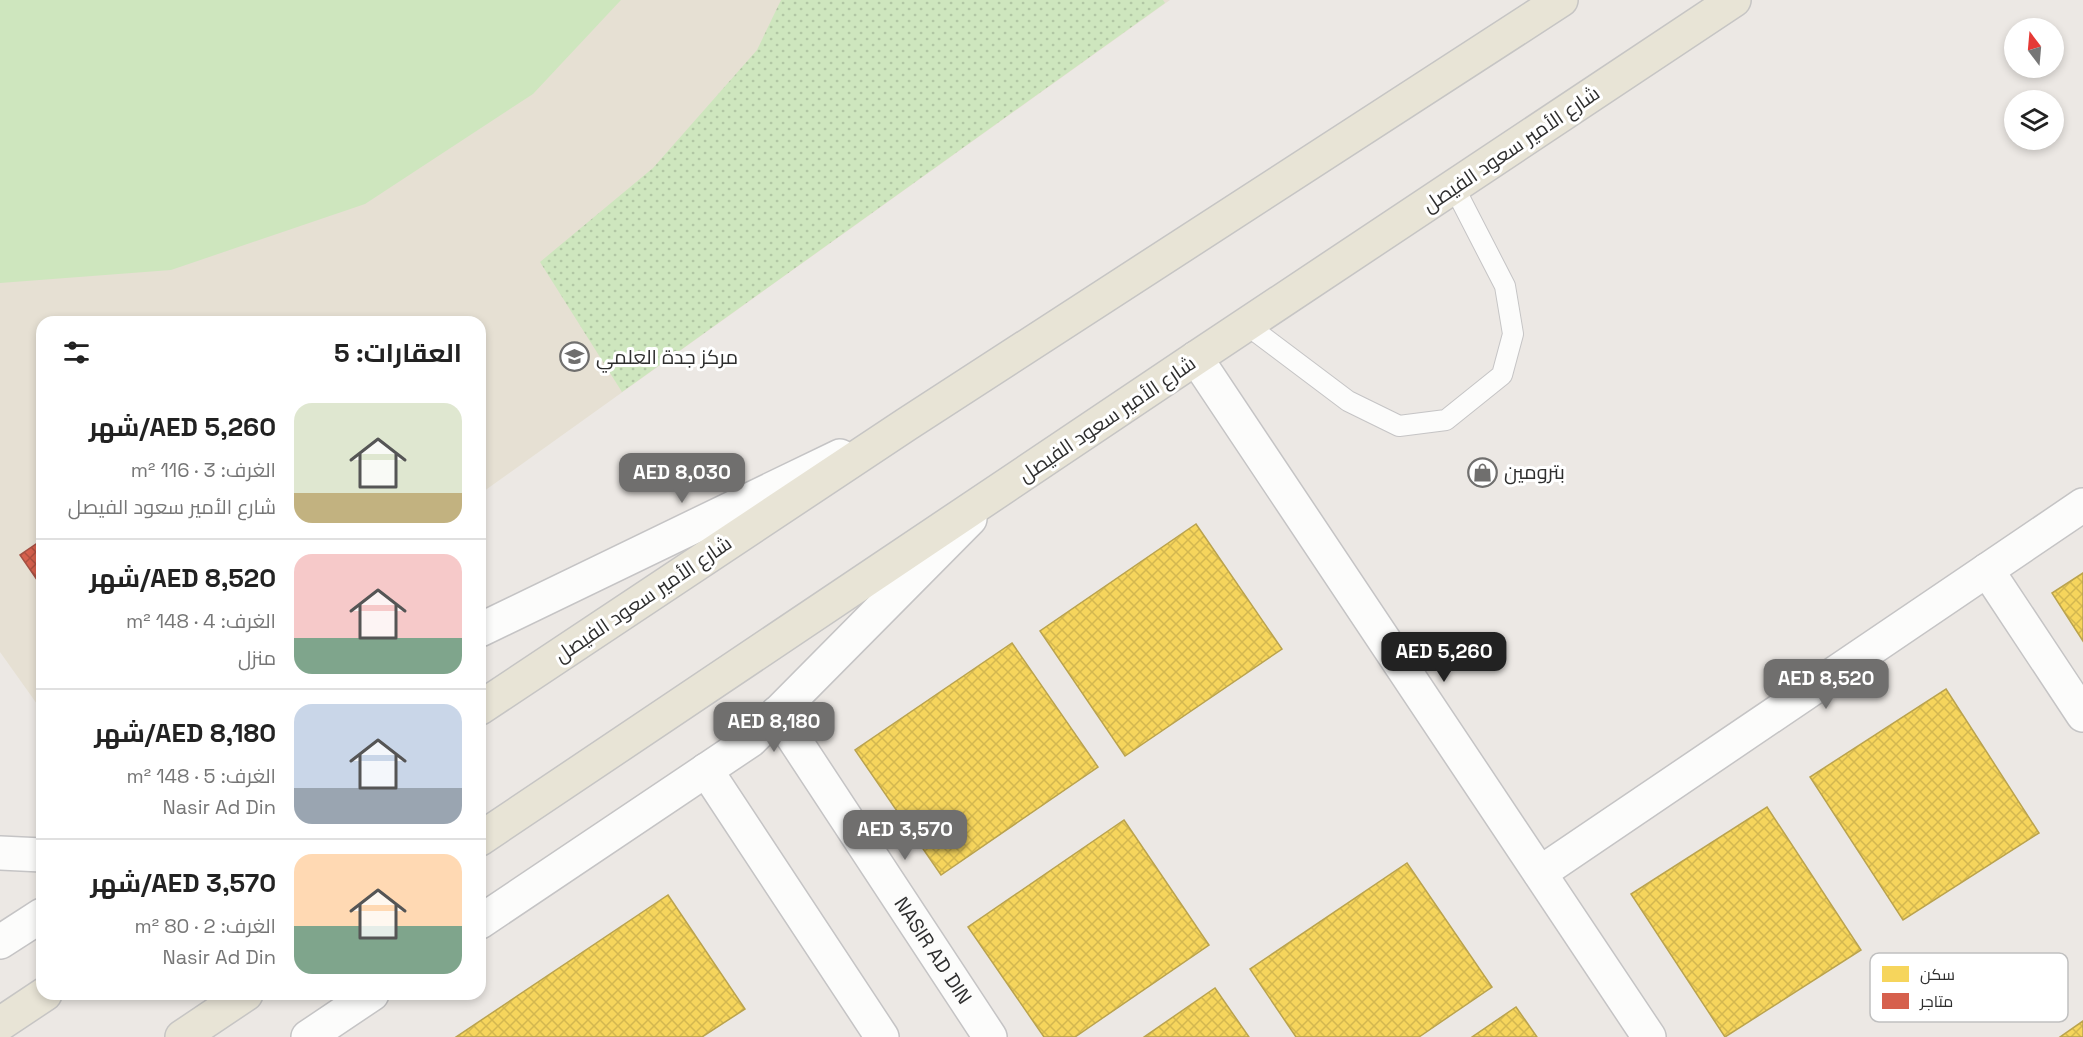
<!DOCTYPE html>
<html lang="ar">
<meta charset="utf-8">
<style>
body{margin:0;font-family:"Space Grotesk",Cairo,sans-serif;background:#f6f6f6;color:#222;direction:rtl;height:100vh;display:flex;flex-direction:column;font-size:22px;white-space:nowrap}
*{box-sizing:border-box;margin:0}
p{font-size:20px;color:#767676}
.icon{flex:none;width:33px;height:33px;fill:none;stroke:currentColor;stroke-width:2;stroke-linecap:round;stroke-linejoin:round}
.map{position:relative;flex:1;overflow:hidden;direction:ltr}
.panel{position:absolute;left:36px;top:316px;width:450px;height:684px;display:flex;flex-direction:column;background:#fff;border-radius:18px;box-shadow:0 3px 9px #0003;direction:rtl}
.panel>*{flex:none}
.needle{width:39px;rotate:344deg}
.controls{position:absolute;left:2004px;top:18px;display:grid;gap:12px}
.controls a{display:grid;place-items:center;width:60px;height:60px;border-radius:50%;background:#fff;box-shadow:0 3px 9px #0003;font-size:30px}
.price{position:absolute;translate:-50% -51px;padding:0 14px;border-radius:12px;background:#706f6e;color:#fff;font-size:20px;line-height:39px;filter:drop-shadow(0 2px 3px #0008)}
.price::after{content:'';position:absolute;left:50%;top:36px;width:18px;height:14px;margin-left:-9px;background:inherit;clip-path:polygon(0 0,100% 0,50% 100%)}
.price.active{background:#222;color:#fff}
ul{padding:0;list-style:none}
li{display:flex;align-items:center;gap:18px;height:150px;padding:0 24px}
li+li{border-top:2px solid #e0e0e0}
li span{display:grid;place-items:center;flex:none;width:168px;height:120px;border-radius:18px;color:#555}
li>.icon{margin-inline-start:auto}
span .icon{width:72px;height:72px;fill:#fffc;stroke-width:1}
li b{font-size:26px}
h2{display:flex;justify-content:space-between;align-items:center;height:72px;padding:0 24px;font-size:26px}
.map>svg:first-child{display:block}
.education{fill:#e6e0d3}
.grass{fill:url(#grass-dots)}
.park{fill:#cee6be}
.homes{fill:url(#homes-cross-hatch);stroke:#baa34e;stroke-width:1.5}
.shops{fill:url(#shops-cross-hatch);stroke:#a45144;stroke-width:1.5}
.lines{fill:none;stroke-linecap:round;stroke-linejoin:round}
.service-casing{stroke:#c5c4c5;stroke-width:22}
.minor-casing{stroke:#c5c4c5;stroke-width:36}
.tertiary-casing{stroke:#c5c4c5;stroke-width:36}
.primary-casing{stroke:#c6c5c4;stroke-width:36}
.service{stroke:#fcfcfb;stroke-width:20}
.minor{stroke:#fcfcfb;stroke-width:33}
.tertiary{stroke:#fcfcfb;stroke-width:33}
.primary{stroke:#e8e4d6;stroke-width:33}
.labels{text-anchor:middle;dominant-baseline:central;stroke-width:6;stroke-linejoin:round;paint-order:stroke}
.street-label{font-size:20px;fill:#2e2e2e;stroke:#fff}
.poi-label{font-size:20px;fill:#2e2e2e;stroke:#fff;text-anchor:start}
.key{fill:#fff;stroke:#c0c0c0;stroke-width:1.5}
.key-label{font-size:16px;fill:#2e2e2e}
</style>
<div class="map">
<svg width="2083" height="1037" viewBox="0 0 2083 1037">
<defs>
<pattern id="grass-dots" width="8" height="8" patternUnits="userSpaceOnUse" patternTransform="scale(1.5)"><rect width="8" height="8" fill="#cee6be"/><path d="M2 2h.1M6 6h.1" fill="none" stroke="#b1c6a4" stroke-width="1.8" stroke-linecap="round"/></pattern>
<pattern id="homes-cross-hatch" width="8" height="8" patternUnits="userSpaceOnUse" patternTransform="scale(1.5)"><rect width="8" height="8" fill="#f6d55c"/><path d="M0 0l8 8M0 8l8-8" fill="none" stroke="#d3b750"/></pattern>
<pattern id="shops-cross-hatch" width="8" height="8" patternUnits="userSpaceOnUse" patternTransform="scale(1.5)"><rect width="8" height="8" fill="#d6604d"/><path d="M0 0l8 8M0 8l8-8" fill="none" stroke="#ae5040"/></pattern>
</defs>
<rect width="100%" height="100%" fill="#ece8e4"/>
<!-- education -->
<path class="education" d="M0 0H1170L480 494V322H42V711L0 652Z"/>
<!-- grass -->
<path class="grass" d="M781 0H1163L1165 3 622 392 540 262 653 168 757 50Z"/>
<!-- park -->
<path class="park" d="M0 0H621L533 94 365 204 171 270 0 283Z"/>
<!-- homes -->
<path class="homes" d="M1196 524 1282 649 1125 756 1040 631Z
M2083 573V641L2052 593Z
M1012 643 1098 767 941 875 855 750Z
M1946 689 2039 833 1903 920 1810 777Z
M1767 807 1861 950 1725 1037 1631 894Z
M1124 820 1209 945 1075 1037H1044L968 927Z
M1407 863 1492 987 1419 1037H1296L1250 969Z
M668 895 745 1009 702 1037H456Z
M1215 988 1249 1037H1144Z
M1516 1007 1537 1037H1472Z
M2083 1021V1037H2060Z"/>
<!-- shops -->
<path class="shops" d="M42 540V587L20 555Z"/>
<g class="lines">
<defs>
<path id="service" d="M1247 325 1348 401 1399 426 1446 420 1502 375 1513 334 1505 286 1454 187"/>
<g id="minor">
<path d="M1196 358 1649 1037"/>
<path d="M1987 570 2083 715"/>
<path id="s1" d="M777 713 990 1037"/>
<path d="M706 770 882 1037"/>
<path d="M0 853 42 855"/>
<path d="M1540 873 2083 505"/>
</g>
<path id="tertiary" d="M480 630 840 456
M480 922 751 740 970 519
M0 942 42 915
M308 1037 372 994"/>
<path id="primary" d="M480 708 907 424 1561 0
M480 839 1196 358 1734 0
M0 1024 45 994
M182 1037 246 994"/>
</defs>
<!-- service casing -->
<use href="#service" class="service-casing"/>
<!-- minor casing -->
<use href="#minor" class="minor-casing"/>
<!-- tertiary casing -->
<use href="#tertiary" class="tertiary-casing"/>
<!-- primary casing -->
<use href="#primary" class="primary-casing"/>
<!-- service -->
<use href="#service" class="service"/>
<!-- minor -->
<use href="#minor" class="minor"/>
<!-- tertiary -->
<use href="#tertiary" class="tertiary"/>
<!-- primary -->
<use href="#primary" class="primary"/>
</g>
<!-- icons -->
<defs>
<symbol id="university-ring" viewBox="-11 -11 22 22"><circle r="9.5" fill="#fff" stroke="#706f6e" stroke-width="1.5"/><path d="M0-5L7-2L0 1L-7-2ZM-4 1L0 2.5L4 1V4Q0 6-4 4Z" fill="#706f6e"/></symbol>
<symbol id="shop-ring" viewBox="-11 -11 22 22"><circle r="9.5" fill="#fff" stroke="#706f6e" stroke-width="1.5"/><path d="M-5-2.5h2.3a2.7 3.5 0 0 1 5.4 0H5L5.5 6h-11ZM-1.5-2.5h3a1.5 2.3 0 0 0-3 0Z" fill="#706f6e"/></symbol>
</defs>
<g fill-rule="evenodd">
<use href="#university-ring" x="558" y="340" width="33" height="33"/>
<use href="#shop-ring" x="1466" y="456" width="33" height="33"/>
</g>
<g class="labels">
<!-- street labels -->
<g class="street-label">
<text transform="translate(1511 149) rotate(-34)">شارع الأمير سعود الفيصل</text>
<text transform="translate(1107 419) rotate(-34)">شارع الأمير سعود الفيصل</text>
<text transform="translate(643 599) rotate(-34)">شارع الأمير سعود الفيصل</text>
<text stroke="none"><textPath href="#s1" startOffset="284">NASIR AD DIN</textPath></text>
</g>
<!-- poi labels -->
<g class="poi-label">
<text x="596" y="357">مركز جدة العلمي</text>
<text x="1504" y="472">بترومين</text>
</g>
</g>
<!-- legend -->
<rect x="1870" y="953" width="198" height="69" rx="9" class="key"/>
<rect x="1882" y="966" width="27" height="16" fill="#f6d55c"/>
<rect x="1882" y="993" width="27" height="16" fill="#d6604d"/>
<g class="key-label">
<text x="1920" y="980">سكن</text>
<text x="1920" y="1007">متاجر</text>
</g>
</svg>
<div class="controls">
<a><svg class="needle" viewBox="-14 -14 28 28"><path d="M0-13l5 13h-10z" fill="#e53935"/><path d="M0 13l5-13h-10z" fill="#767676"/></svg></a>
<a><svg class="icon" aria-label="layers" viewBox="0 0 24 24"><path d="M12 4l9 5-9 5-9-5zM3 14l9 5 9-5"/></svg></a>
</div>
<b class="price" style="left:682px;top:504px">AED 8,030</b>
<b class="price active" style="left:1444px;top:683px">AED 5,260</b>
<b class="price" style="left:1826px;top:710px">AED 8,520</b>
<b class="price" style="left:774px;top:753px">AED 8,180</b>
<b class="price" style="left:905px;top:861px">AED 3,570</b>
<section class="panel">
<h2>العقارات: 5<svg class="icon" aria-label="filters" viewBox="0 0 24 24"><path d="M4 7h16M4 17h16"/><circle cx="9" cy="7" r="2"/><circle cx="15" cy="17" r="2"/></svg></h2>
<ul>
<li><span style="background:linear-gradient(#dfe7d0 75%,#c2b280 0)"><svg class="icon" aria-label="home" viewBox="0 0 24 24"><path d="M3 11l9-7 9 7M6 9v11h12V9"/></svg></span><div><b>AED 5,260/شهر</b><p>الغرف: 3 · 116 m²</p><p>شارع الأمير سعود الفيصل</p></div></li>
<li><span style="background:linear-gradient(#f6c9c9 70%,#7fa58c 0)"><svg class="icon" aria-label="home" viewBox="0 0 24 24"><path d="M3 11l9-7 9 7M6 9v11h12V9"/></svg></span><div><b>AED 8,520/شهر</b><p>الغرف: 4 · 148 m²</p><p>منزل</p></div></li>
<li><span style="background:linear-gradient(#c9d6e8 70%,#9aa5b1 0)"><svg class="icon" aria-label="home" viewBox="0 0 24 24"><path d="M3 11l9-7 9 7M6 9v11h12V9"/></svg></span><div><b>AED 8,180/شهر</b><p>الغرف: 5 · 148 m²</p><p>Nasir Ad Din</p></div></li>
<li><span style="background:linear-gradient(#ffd9b3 60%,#7fa58c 0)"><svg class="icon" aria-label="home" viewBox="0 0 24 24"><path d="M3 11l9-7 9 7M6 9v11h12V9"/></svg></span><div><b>AED 3,570/شهر</b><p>الغرف: 2 · 80 m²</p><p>Nasir Ad Din</p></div></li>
</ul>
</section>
</div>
